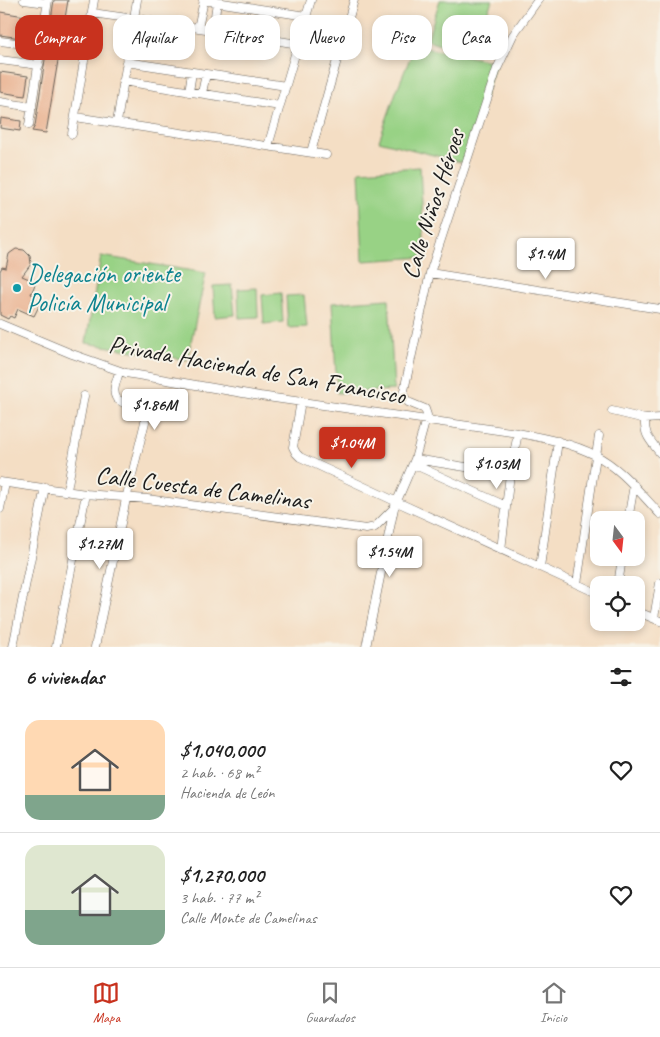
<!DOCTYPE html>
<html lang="es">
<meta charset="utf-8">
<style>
body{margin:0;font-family:Caveat,sans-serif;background:#f2f2f2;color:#222;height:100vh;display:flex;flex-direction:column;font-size:19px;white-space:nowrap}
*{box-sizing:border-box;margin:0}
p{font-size:16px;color:#767676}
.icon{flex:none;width:28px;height:28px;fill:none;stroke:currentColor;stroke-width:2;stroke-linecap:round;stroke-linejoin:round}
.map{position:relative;height:647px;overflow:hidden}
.drawer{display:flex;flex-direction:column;background:#fff;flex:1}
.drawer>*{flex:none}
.hud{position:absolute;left:15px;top:15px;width:630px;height:45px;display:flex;gap:10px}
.needle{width:32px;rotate:165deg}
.tools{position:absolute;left:590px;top:511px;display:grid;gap:10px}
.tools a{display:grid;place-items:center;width:55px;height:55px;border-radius:10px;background:#fff;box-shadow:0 2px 8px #0003;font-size:25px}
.price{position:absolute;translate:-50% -42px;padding:0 11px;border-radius:5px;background:#fff;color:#222;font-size:16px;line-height:32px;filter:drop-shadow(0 1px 2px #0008)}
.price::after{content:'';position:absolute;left:50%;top:30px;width:15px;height:11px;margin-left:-8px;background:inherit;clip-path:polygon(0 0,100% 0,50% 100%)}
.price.current{background:#c8321e;color:#fff}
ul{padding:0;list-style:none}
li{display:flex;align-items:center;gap:15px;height:125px;padding:0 25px}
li+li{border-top:1px solid #e0e0e0}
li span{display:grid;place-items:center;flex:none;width:140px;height:100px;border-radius:15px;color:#555}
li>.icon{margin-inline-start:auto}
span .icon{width:60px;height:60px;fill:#fffc;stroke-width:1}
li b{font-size:21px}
h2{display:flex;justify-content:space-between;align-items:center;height:60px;padding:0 25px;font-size:21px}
.tag{padding:0 18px;border-radius:15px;background:#fff;box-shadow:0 2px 8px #0003;font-size:18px;line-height:45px}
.tag.current{background:#c8321e;color:#fff}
.tabs{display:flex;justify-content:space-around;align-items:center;height:70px;border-top:1px solid #e0e0e0;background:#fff;font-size:14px;color:#767676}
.tabs a{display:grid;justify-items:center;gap:2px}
.tabs .current{color:#c8321e}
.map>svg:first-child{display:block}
.green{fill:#98d285;stroke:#5a7750}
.building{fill:#e9af8c}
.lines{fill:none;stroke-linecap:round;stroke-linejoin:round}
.minor-casing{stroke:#686057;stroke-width:9}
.minor{stroke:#fff;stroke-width:8}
.culture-dot{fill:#0f9aa8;stroke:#f7f3e8;stroke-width:2}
.labels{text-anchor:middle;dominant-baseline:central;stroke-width:4;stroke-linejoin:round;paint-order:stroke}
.street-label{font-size:25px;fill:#1c1c1c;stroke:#f7f3e8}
.culture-label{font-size:25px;fill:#0d838f;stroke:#f7f3e8;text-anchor:start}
</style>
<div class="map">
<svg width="660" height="647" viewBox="0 0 660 647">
<rect width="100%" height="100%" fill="#f7f3e8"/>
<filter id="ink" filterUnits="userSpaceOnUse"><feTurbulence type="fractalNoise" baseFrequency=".02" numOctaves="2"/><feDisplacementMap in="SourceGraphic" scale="10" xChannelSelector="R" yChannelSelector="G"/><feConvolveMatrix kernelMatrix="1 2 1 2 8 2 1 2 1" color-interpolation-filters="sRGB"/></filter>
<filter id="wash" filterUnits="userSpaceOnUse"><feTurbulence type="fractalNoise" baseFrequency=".0096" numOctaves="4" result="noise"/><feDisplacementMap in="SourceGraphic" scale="20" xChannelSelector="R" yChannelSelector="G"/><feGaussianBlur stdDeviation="1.12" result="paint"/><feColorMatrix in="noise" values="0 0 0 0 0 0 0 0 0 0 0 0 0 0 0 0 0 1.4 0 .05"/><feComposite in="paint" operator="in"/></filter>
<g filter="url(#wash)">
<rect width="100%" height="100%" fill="#f4dec4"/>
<!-- green -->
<path class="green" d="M440 0H492L476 48 455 40 453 48 427 40Z
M415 46 496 62 464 163 379 141 396 92Z
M420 167 425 257 363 261 359 171Z
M101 256 206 273 187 360 86 343Z
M232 285 235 315 215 317 213 286Z
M257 288 258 317 239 318 238 289Z
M281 293 283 322 264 324 262 295Z
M304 295 307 327 288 328 286 296Z
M389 299 394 390 337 393 332 303Z"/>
<g id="blocks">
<!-- building -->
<path class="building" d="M54 0H68L46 133 32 131 35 126Z
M0 12 37 18 35 40 0 35Z
M0 72 28 76 25 96 0 92Z
M1 118 21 121 20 131 0 128Z
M16 249 24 250 30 256 31 264 22 276 36 282 31 294 34 295 31 302 39 306 34 316 18 309 14 318 10 316 8 319 0 315V271L2 267 6 268 9 254Z"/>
</g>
</g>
<g filter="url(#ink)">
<use href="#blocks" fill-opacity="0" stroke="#686057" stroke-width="1"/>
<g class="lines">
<defs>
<path id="minor" d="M24 0 47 3
M203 0 306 16
M92 13 213 30 340 51
M198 28 204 0
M213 30 217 2
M0 41 41 46
M0 60 39 65
M126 62 286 86
M123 81 280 106
M189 92 192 72
M202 93 206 74
M0 102 32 107
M75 117 326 155
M117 122 137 0
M29 125 48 0
M72 134 94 0
M268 146 311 0
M311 152 354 0
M430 273 660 309
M0 324 72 354 126 373 260 396 518 433C544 438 571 443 595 455 621 468 640 493 660 514
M301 401 293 447 296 453 300 457 397 502 599 594
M612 411 645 419 660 418
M645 419C644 436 650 440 660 453
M415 459 510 474
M413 464 506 506
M0 482 86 494 147 499 366 529 375 527 394 508
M67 490 84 396
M0 509 5 483
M628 520 634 485
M501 550 510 474 518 433
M540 567 558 441
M577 584 599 436
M618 585 622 558
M636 611 660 621
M654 618 660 583
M13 647 45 487
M56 647 86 494
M95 647 126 499 145 422 144 415 117 399C111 391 117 381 119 372
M366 647 394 508 415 459 427 415 425 409 408 402 403 395 430 273 497 69 513 35 538 0"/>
</defs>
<!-- minor casing -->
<use href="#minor" class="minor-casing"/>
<!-- minor -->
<use href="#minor" class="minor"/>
</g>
</g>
<!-- markers -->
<circle class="culture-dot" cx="17" cy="288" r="5"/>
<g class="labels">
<!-- street labels -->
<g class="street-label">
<text transform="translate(433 204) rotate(-72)">Calle Niños Héroes</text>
<text transform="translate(257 370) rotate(10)">Privada Hacienda de San Francisco</text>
<text transform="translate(203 488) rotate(7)">Calle Cuesta de Camelinas</text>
</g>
<!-- culture labels -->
<g class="culture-label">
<text x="27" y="274">Delegación oriente<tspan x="27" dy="29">Policía Municipal</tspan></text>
</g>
</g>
</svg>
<div class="tools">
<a><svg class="needle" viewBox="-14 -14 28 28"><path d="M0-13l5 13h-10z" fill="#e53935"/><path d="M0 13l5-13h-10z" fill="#767676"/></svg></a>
<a><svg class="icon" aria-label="locate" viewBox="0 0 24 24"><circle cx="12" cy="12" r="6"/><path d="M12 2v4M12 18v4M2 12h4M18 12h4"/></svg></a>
</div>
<b class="price" style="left:546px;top:280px">$1.4M</b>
<b class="price" style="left:155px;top:431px">$1.86M</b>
<b class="price current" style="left:352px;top:469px">$1.04M</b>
<b class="price" style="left:497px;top:490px">$1.03M</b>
<b class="price" style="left:100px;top:570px">$1.27M</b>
<b class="price" style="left:390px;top:578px">$1.54M</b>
<div class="hud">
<a class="tag current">Comprar</a>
<a class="tag">Alquilar</a>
<a class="tag">Filtros</a>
<a class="tag">Nuevo</a>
<a class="tag">Piso</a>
<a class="tag">Casa</a>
</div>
</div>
<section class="drawer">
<h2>6 viviendas<svg class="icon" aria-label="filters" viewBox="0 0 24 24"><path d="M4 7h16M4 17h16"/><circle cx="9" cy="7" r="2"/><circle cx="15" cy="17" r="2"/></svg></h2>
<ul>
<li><span style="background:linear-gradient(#ffd9b3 75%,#7fa58c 0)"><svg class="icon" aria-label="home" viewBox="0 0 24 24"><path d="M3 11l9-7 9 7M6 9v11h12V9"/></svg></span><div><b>$1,040,000</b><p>2 hab. · 68 m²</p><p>Hacienda de León</p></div><svg class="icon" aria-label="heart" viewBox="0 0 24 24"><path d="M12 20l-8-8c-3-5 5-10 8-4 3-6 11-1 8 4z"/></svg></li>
<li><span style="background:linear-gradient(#dfe7d0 65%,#7fa58c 0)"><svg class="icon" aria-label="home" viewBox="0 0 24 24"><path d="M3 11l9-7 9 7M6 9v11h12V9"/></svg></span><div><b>$1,270,000</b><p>3 hab. · 77 m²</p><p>Calle Monte de Camelinas</p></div><svg class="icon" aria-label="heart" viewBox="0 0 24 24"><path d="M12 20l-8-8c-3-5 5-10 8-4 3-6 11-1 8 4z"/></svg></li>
</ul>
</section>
<nav class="tabs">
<a class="current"><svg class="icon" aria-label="map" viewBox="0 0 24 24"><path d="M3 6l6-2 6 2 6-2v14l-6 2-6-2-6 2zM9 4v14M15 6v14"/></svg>Mapa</a>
<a><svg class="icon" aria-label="saved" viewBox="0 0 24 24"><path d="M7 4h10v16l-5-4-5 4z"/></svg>Guardados</a>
<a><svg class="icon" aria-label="home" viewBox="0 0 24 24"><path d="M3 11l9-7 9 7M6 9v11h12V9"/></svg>Inicio</a>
</nav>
